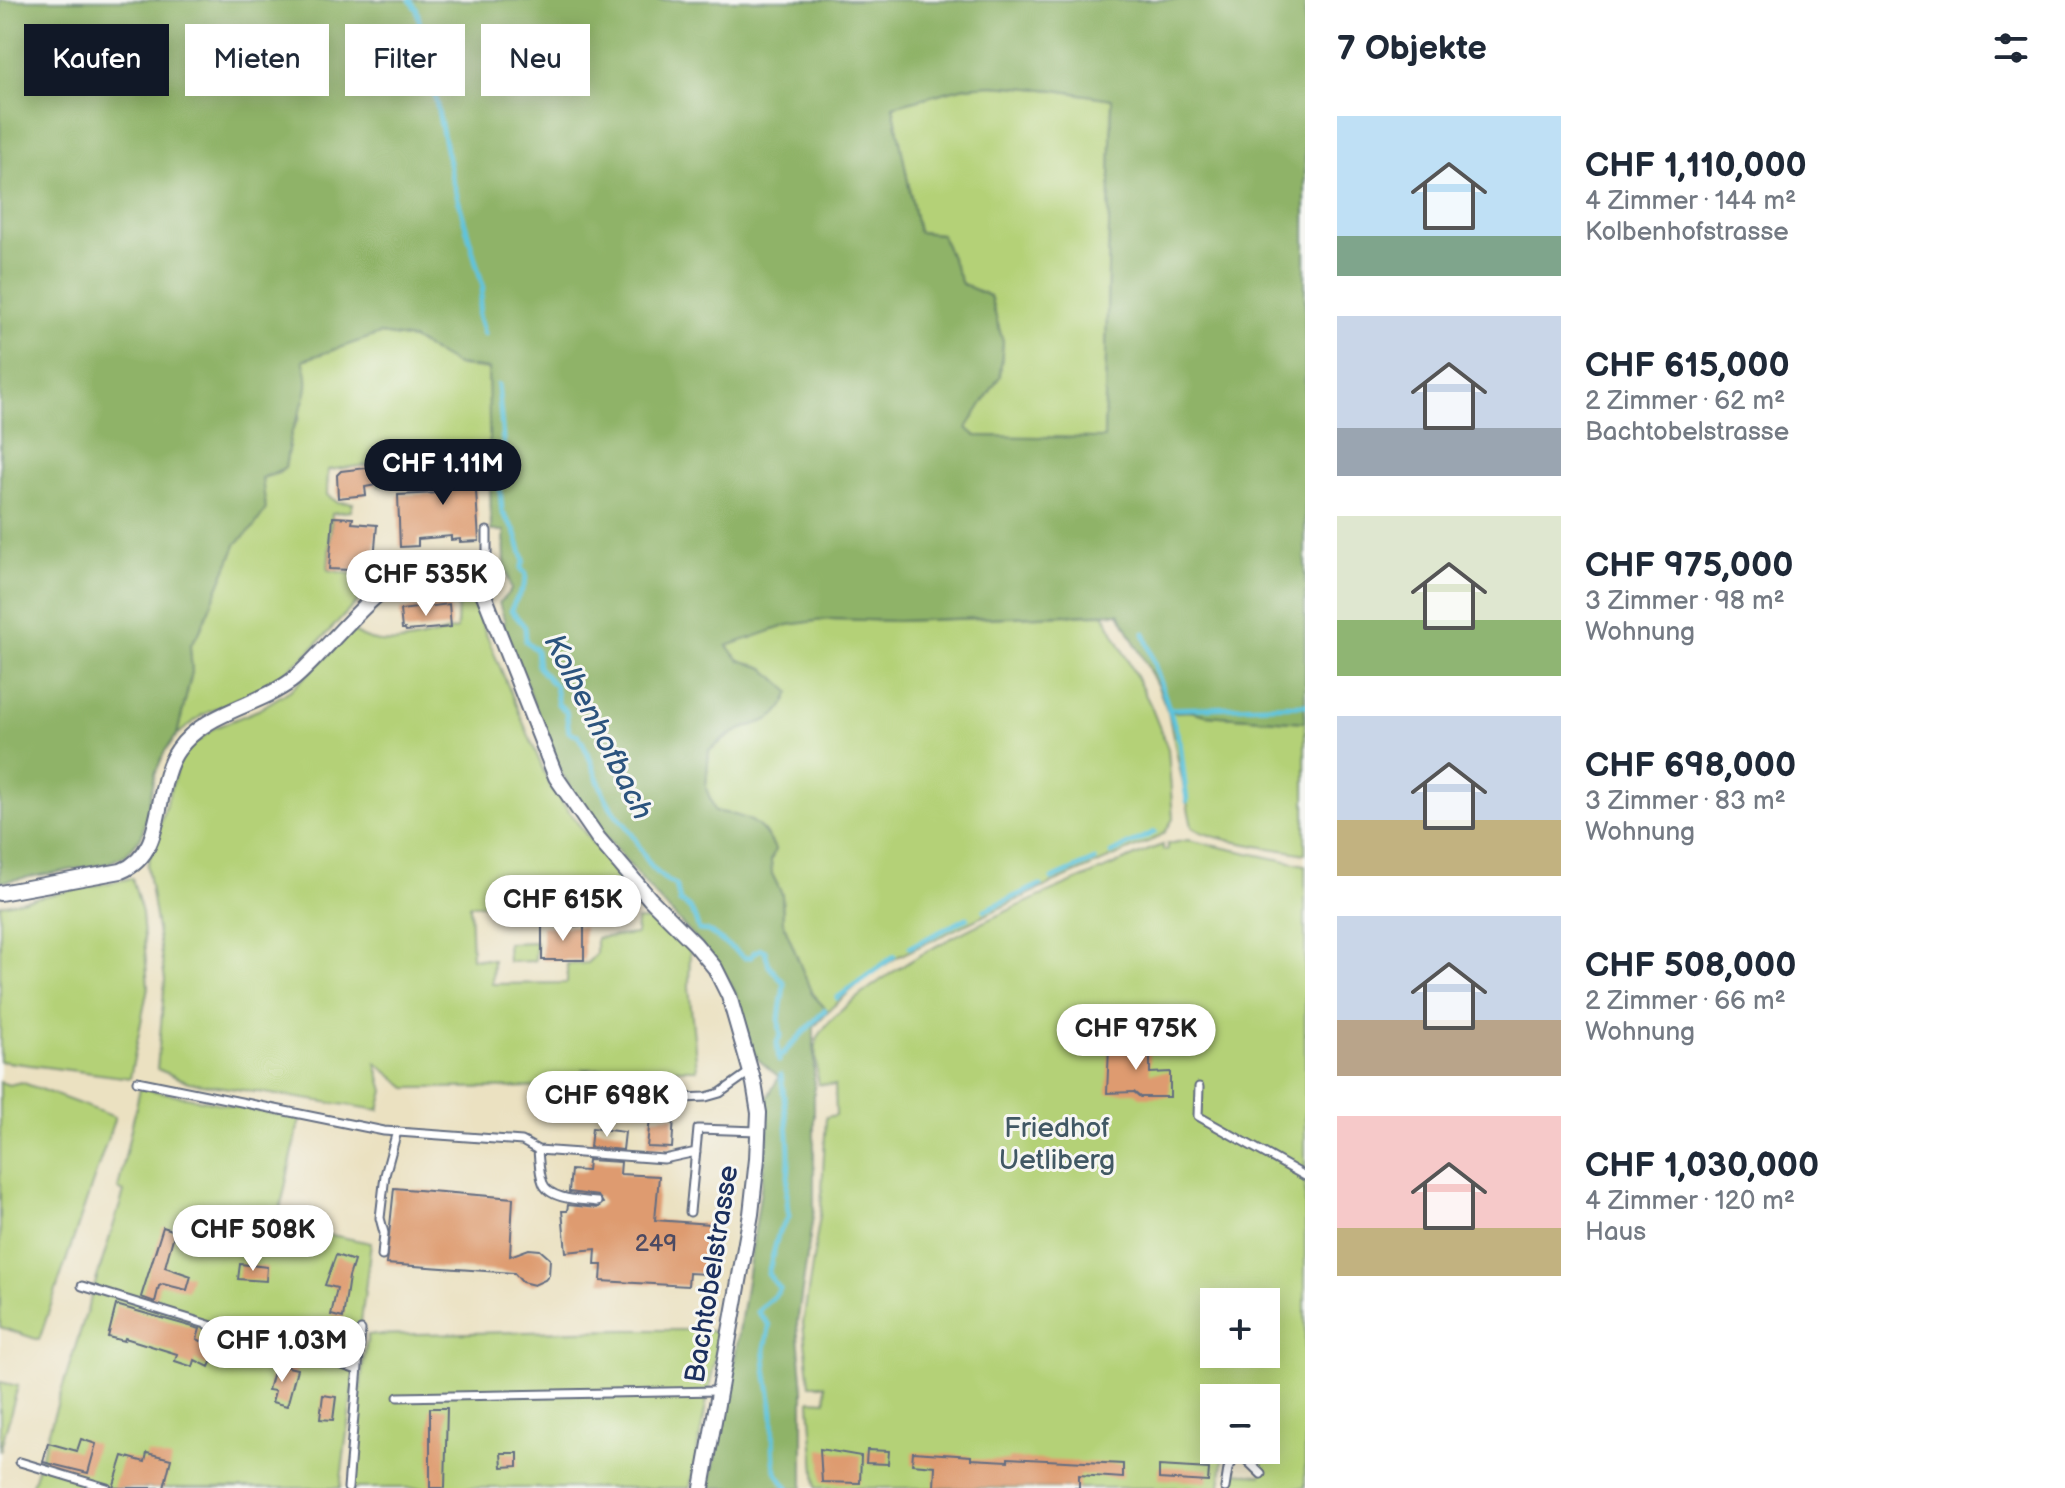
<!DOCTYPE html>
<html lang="de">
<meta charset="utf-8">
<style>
body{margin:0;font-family:"Balsamiq Sans",sans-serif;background:#f6f6f7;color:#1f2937;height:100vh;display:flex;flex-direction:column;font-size:30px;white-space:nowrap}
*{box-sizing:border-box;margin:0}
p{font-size:26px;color:#747a83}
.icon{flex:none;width:44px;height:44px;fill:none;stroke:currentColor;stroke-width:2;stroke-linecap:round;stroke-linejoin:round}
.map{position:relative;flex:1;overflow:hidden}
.details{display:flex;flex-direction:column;background:#fff;width:760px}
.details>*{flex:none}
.guide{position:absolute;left:24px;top:24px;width:760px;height:72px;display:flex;gap:16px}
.controls{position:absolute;left:1200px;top:1288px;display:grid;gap:16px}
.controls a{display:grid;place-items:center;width:80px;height:80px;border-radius:0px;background:#fff;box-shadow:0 4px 20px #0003;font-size:40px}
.price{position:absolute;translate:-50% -68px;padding:0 18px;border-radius:28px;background:#fff;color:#222;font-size:26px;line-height:52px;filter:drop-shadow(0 2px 4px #0008)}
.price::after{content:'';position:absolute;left:50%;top:48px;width:24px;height:18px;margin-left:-12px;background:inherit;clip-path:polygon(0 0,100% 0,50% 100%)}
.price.active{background:#111827;color:#fff}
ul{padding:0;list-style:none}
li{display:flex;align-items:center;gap:24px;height:200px;padding:0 32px}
li span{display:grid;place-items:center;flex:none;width:224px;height:160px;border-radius:0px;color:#555}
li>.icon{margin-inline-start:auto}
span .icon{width:96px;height:96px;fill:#fffc;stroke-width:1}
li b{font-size:34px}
h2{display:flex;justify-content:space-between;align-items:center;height:96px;padding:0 32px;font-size:34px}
.tag{padding:0 28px;border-radius:0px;background:#fff;box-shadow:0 4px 20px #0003;font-size:28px;line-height:72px}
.tag.active{background:#111827;color:#fff}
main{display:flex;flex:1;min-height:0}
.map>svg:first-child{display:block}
.green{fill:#b4d177;stroke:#68806a;stroke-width:2;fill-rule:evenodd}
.forest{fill:#8fb368;stroke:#557163;stroke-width:2;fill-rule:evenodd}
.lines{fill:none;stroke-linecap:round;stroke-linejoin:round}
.stream{stroke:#5fc4dd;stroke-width:5}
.building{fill:#de9b6f}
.lane-casing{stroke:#646d81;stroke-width:11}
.street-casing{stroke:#646d81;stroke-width:18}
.lane{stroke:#fff;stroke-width:7}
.street{stroke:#fff;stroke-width:14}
.labels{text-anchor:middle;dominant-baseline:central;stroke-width:6;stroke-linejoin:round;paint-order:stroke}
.number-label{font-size:24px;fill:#4c4a62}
.park-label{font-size:28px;fill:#415864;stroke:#f6f6f2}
.street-label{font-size:28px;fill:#1b2f5e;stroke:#f6f6f2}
.water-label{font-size:30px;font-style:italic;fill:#2c547e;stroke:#f6f6f2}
</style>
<main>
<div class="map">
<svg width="1305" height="1488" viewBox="0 0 1305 1488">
<rect width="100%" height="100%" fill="#f6f6f2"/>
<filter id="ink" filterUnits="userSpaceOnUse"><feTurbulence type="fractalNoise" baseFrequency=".0125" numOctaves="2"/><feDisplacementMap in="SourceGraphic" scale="16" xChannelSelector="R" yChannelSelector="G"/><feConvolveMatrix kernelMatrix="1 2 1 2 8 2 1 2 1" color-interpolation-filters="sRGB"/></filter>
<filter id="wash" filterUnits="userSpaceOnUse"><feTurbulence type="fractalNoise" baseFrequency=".006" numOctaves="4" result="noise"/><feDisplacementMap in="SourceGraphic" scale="32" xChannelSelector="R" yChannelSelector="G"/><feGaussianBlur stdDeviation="1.8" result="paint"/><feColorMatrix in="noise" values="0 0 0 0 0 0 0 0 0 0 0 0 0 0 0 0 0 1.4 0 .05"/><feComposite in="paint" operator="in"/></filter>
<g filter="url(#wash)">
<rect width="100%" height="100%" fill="#ebe1c1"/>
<!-- green -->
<path class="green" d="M992 85 1055 90 1112 99 1104 439 976 436 966 428 1000 376 1003 342 990 296 962 284 941 234 918 232 893 106 965 87Z
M380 334 412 339 460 366 488 369 491 446 471 447V453L433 454 431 486 398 487 396 484 378 486 376 464 328 470 327 495 337 502 353 503 351 511 332 513 328 570 357 575 363 582 360 599 305 656 271 683 202 715 177 735 192 672 190 646 200 631 237 542 253 528 262 478 279 473 285 468 291 433 299 418 303 360Z
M432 573 449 575 468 591 550 786 624 885 567 902 470 905 472 958 493 960 492 984 567 983V964L587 963 596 954V938L636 934 637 920 659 921 690 951 689 987 697 1069H584L616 1087 407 1088 376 1063 384 1091 379 1110 189 1082 157 1069 165 980 147 866 181 755 214 728 258 710 292 689 353 631C382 654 425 637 457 629L458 599 391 597 401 585Z
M1104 614 1150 704 1168 749 1173 819 1165 832 1157 838 1044 887 899 956 865 978 828 1011 812 994 783 922 782 894 772 874 771 861 775 849C760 819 746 817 715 811L706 788 709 751 735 732 770 719 790 693 764 668 739 660 726 646 788 625 830 619 898 621Z
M1190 711 1206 715 1305 722V854C1280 849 1210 841 1192 827L1168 712Z
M1188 840 1305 865V1488H1231L1232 1473 1261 1475 1262 1454 1254 1450H1266V1398H1214V1450H1224L1220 1488H816L810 1403V1400L826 1401 825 1385H810L803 1323 821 1209 826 1117 836 1115 835 1085 818 1084C818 1070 812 1048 819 1036 828 1020 844 1008 858 997 939 933 1059 889 1154 848L1163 845V850H1168L1167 844ZM1214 1302H1266V1354H1214Z
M132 878 142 913 148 987 130 1078 0 1061V905Z
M536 942 535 961 508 962 507 943Z
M0 1082 9 1085 21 1082 115 1117 39 1340 0 1327Z
M140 1088 300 1119 277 1224 371 1243 340 1488H31L124 1192 118 1189Z
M624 1330H705L720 1333 690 1488H351L363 1361 368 1335Z
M0 1382 18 1386 0 1451Z"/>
<!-- forest -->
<path class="forest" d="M0 0H1305V722L1206 715 1190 711 1168 712 1158 687 1119 613 898 621 830 619 788 625 727 646 739 660 764 668 790 692C775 728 765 717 736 732 726 736 718 744 709 750L706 788 715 811C746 817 760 819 775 849L771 861 772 874 782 894 783 922 812 994 828 1011 814 1027V1209L797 1324 803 1389V1488H709L736 1351 758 1209 768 1136 767 1098 779 1077 754 1056 737 996 720 965 654 894 594 823 562 774 502 624 505 622 499 603 511 590 505 565 504 531H491L488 369 457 365 412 339 380 334 303 360C315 391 299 407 291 435 288 446 287 457 285 468L262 478 266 509 253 528 237 543 200 631 190 646 192 672 177 735 165 751 155 774 142 836 126 855 106 864 0 882ZM992 85 1055 90 1112 99 1104 438 976 436 967 428 1000 376 1003 342 990 296 962 284 941 234 918 232 893 106 965 87Z"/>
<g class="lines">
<!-- stream -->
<path class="stream" d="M410 0 417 10 452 178 483 287 478 316 484 334
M498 385 504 451 499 478 502 512 515 531 524 560 521 569 526 574C526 591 516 595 511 610L525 627 526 641 536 650 538 667 555 686 558 704 566 711 569 732 578 735C592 756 596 782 609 804 615 815 625 823 632 834 644 854 651 875 676 885L680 902C694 908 694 917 699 930L708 931 745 958 751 957 753 953 761 949 765 951 769 966 784 983C783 1002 776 1017 781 1035L777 1042 779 1061
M1144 633 1180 742 1187 801
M1169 709 1305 705
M1111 853 1155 832
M1052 879 1095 860
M985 910 1040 885
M910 947 967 918
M837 998 894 956
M779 1058 825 1010
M781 1075C785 1103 789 1131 789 1159 789 1179 784 1198 789 1217L779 1231 768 1274 780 1289C774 1299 764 1302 758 1312L769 1325C769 1334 766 1341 765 1349 764 1372 772 1395 773 1417 774 1433 772 1451 775 1467 777 1476 783 1481 788 1488"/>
</g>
<g id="blocks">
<!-- building -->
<path class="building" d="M474 458 479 541 460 542V539L451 540V536L418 539V546L400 547 398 495 438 493 436 460Z
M374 467 376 485 365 487 366 495 338 498 337 475 341 471Z
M333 517 353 518 352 523 377 525 373 571 329 569Z
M449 604 451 627 406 631 405 629H402L400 610Z
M542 926H584V960H542Z
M1139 1040 1150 1041V1073L1170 1072V1097H1140L1134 1092 1107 1093 1109 1048H1119L1121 1043H1137Z
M674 1116 672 1148 647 1147 650 1118Z
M592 1128 625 1132 623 1150 590 1147Z
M588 1160 621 1162 620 1174 659 1176 655 1220 710 1224 706 1274 689 1273 688 1286 601 1281 602 1265H595L596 1249 566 1252 562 1211H567L568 1205 597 1208 603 1203 598 1196 569 1192 571 1170 587 1171Z
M394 1188 513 1198 510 1256 529 1249 540 1250 550 1259 549 1275 545 1280 534 1285 522 1282 514 1273 386 1264Z
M163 1227 175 1231 165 1267 191 1276 187 1290 163 1284 159 1286 155 1302 141 1297Z
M336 1255 354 1261 349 1277 343 1318 331 1315 337 1288 325 1285Z
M240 1264 267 1267 266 1281 238 1279Z
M116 1305 200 1329 197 1339 217 1349 209 1367 195 1360 193 1367 175 1361 177 1354 125 1338 124 1341 108 1337Z
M329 1341 347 1346 344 1359 326 1355Z
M275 1364 297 1369 287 1406 272 1402 275 1391 268 1390Z
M323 1395 336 1397 333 1420 320 1419Z
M430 1408H447L445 1488H430Z
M81 1439 96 1444 88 1473 43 1462 48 1443 77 1451Z
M820 1449 861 1456 860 1483 822 1482Z
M867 1450 889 1451 888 1464 866 1463Z
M913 1452 971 1456V1459L1008 1461V1458L1123 1464V1478L1079 1475V1488L934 1487 935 1466 912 1464Z
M147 1453 171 1459 164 1488H113L123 1456 145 1462Z
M501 1453H518V1466L502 1467Z
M1159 1466 1209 1469 1208 1482 1159 1479Z"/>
</g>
</g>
<g filter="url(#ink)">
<use href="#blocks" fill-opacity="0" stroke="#646d81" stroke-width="2"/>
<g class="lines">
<defs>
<path id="lane" d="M471 574 487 555V531
M137 1081 384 1131 522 1141 538 1150
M1199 1087 1198 1116 1305 1176
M589 1102 706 1097 720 1093 751 1071
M597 1202C582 1200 549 1200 543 1183 539 1173 539 1160 538 1150L664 1159 696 1152
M690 1212 698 1129 758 1131
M382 1256 384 1233 380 1218 385 1175 397 1131
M82 1286 245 1336 281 1344
M331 1361 357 1370
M398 1397 719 1391
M1237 1451 1261 1474
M20 1462 107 1488
M348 1488 361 1330
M1225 1488 1228 1469 1238 1453"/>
<path id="street" d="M0 893 121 871C168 853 152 786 178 750 204 712 256 707 291 681 333 650 432 498 482 590L556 777 598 838 650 899 695 944 715 968 729 996 754 1083 759 1113 757 1159 751 1214 702 1488"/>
</defs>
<!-- lane casing -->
<use href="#lane" class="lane-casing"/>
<!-- street casing -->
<use href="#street" class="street-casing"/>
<!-- lane -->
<use href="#lane" class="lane"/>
<!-- street -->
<use href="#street" class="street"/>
</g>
</g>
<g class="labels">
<!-- number labels -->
<g class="number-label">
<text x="656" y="1243">249</text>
</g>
<!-- park labels -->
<g class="park-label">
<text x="1057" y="1128">Friedhof<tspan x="1057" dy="32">Uetliberg</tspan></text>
</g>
<!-- street labels -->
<g class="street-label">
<text transform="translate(712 1274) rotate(-81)">Bachtobelstrasse</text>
</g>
<!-- water labels -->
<g class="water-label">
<text transform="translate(598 727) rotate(63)">Kolbenhofbach</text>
</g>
</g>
</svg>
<div class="controls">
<a>+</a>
<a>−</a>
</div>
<b class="price active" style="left:443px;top:507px">CHF 1.11M</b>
<b class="price" style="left:426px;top:618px">CHF 535K</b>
<b class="price" style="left:563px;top:943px">CHF 615K</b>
<b class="price" style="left:1136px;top:1072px">CHF 975K</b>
<b class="price" style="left:607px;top:1139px">CHF 698K</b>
<b class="price" style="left:253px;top:1273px">CHF 508K</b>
<b class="price" style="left:282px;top:1384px">CHF 1.03M</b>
<div class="guide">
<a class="tag active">Kaufen</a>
<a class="tag">Mieten</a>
<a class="tag">Filter</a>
<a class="tag">Neu</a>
</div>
</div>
<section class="details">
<h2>7 Objekte<svg class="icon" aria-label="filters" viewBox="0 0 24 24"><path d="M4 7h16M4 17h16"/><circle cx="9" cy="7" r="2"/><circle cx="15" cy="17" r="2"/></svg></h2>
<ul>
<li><span style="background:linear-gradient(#bfe0f5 75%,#7fa58c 0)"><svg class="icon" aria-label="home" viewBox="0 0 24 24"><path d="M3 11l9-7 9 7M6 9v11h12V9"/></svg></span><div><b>CHF 1,110,000</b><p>4 Zimmer · 144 m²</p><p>Kolbenhofstrasse</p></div></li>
<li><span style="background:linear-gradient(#c9d6e8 70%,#9aa5b1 0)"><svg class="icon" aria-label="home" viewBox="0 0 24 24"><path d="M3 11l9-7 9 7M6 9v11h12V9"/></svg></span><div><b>CHF 615,000</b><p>2 Zimmer · 62 m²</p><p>Bachtobelstrasse</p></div></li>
<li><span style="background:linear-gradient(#dfe7d0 65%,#8fb573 0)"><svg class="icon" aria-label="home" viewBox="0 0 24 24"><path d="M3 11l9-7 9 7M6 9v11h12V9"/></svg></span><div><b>CHF 975,000</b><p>3 Zimmer · 98 m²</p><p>Wohnung</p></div></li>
<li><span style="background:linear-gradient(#c9d6e8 65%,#c2b280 0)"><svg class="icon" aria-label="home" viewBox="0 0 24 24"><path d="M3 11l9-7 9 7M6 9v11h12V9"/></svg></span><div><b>CHF 698,000</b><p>3 Zimmer · 83 m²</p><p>Wohnung</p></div></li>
<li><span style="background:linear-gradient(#c9d6e8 65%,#b9a48a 0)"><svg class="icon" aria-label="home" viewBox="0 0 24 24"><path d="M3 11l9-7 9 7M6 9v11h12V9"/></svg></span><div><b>CHF 508,000</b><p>2 Zimmer · 66 m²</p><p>Wohnung</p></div></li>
<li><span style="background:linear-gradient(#f6c9c9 70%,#c2b280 0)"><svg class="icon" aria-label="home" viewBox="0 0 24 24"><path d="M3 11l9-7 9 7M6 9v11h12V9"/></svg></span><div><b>CHF 1,030,000</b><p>4 Zimmer · 120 m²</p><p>Haus</p></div></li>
</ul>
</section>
</main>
